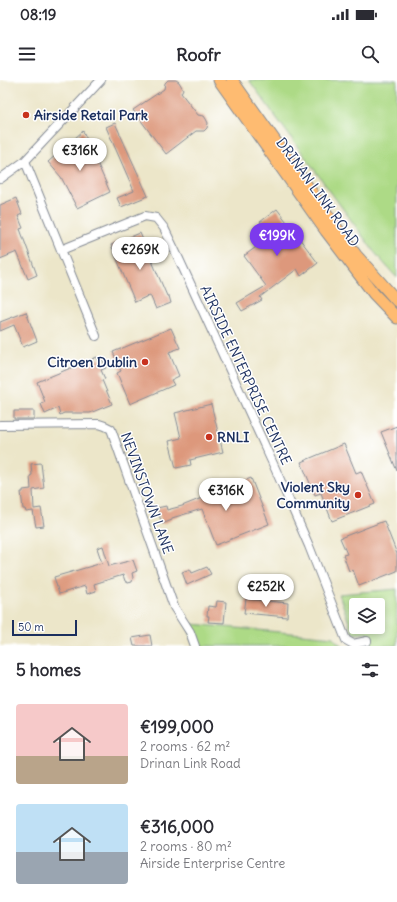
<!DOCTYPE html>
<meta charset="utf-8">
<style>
body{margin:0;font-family:Delius,sans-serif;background:#f2f2f3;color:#2b2b33;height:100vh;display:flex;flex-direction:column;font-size:15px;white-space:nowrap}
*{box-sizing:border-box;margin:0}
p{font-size:13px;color:#7c7c81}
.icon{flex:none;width:22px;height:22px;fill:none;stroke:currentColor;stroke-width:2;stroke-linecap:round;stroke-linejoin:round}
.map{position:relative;height:566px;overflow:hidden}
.details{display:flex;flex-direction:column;background:#fff;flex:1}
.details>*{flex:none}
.buttons{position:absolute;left:349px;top:518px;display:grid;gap:8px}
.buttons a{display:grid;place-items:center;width:36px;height:36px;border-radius:4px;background:#fff;box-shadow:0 2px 6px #0003;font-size:20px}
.scale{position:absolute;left:12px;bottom:10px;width:65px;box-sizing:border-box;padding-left:4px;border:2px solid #1b2f5e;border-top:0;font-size:11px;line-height:14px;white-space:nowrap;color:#1b2f5e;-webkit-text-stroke:3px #fff;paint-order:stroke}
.price{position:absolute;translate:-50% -34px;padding:0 9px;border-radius:14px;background:#fff;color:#222;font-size:13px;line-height:26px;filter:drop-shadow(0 1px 2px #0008)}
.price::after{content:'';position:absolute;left:50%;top:24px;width:12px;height:9px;margin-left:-6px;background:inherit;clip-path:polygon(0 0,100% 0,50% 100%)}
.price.active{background:#7c3aed;color:#fff}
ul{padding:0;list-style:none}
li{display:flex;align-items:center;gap:12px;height:100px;padding:0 16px}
li span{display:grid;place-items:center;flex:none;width:112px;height:80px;border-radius:4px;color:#555}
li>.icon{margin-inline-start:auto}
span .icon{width:48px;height:48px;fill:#fffc;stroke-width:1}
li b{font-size:17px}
h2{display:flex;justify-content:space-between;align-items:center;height:48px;padding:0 16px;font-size:17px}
.status{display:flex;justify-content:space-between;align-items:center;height:28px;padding:0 20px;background:#fff;direction:ltr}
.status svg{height:11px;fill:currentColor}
header{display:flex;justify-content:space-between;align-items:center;height:52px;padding:0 16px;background:#fff;font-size:18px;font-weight:700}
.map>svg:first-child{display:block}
.green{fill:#adda86;stroke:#648472;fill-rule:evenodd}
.building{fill:#dd987b}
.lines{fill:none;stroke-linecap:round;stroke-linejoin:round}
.minor-casing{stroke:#848a94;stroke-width:10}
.major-casing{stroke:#848a94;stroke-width:13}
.minor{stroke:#fff;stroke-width:8}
.major{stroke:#febb71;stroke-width:11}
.poi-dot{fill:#c8321e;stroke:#fff;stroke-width:1.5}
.labels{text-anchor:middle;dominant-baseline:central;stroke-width:3;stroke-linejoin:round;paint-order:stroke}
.poi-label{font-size:14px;font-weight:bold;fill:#1b2f5e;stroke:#fff;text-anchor:start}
.street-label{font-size:14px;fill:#1b2f5e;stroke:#fff}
</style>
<div class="status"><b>08:19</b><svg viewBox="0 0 49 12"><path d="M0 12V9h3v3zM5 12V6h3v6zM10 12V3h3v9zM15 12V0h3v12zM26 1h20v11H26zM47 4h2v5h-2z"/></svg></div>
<header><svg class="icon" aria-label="menu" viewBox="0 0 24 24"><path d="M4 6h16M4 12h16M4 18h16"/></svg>Roofr<svg class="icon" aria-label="search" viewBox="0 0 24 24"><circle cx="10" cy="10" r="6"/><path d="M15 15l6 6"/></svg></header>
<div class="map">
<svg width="397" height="566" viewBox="0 0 397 566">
<rect width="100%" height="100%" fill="#fff"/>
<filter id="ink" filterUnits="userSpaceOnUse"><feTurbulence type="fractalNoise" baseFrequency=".025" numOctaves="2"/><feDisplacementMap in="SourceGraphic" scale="8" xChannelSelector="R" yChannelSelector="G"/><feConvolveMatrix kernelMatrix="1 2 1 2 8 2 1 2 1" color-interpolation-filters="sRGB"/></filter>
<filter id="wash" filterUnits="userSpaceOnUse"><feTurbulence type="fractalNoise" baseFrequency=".012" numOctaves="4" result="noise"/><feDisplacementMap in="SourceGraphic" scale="16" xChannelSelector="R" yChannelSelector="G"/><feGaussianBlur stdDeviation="0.9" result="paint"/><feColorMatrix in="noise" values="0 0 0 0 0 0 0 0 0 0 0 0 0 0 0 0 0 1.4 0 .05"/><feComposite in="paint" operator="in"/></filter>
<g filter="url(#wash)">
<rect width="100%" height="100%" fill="#ece6c9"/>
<!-- green -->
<path class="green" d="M249 0H397V198L375 173Z
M397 509V566H367L372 565 368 553 353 554 339 514ZM356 525H378V547H356Z
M192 544 334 557 337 562 343 566H195L189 549Z"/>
<g id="blocks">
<!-- building -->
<path class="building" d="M168 0H176L179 2 183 9 181 13 198 35 204 36 206 39 208 43 207 48 204 51H196L166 74 133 30 164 9 165 3Z
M115 43 148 116 121 127 117 118 134 111 106 47Z
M83 51 110 112 77 128 61 97 48 82Z
M16 118 22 134 18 136 23 148 20 149 37 195 28 199 17 172 0 179V125Z
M277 129 318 183 301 196 297 189 260 217 262 220 242 231 237 223 266 206 244 176 271 156 260 142Z
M140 153 167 216H169L171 223 156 229 150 215 135 222 111 165Z
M26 232 37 261 23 267 14 245 0 251V242Z
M171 248 180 268 169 272 179 296 171 300 174 305 130 324 117 293 121 291 113 272Z
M97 277 98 280 102 278 106 288 101 290 105 299 102 300 112 324 90 333H64L60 335 58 328 45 334 41 324 45 322 37 302Z
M211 324 223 372 190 380 191 385 176 388 169 361 181 358 175 333Z
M14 331H34V339H14Z
M397 346V391L381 352Z
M344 364 356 393 361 391 375 424 332 441 321 413 315 415 301 382Z
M41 383 44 408 33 410 34 429 41 428 44 446 36 447 33 431 26 432 25 429H23L21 412H23V410L31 409 30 396 32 395 31 384Z
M251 398 269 444 216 465 202 429 172 438V440L162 444 157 428 166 426 167 430 182 426Z
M384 441 397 474V491L359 506 353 490 349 491 343 475 347 474 340 458Z
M103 466 109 486 133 480 137 491 132 493 133 498 132 502 128 503 125 501 123 495 94 504 96 511 87 514 85 506 59 514 54 497 102 483 97 468Z
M207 487 211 494 187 505 182 492 190 489 192 493Z
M246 519 288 523 287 537 244 533Z
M217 521 226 522 224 543 208 542 209 536H207L208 526 216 527Z
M150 555 152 566H134L132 558Z"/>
</g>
</g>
<g filter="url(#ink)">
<use href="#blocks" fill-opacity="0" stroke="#848a94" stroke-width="1"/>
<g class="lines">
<defs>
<path id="minor" d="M25 81 96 256
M0 99 25 81 101 0
M61 170 145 136 156 138 164 148 179 179 274 386 309 466 346 560 353 564 367 561
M0 345 99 344 105 346 111 349 174 527 190 552 195 566"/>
<path id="major" d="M219 0 326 151 374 214 397 238
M232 0 356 175 397 221"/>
</defs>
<!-- minor casing -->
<use href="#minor" class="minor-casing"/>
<!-- major casing -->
<use href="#major" class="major-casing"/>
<!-- minor -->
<use href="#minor" class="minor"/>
<!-- major -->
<use href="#major" class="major"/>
</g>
</g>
<!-- markers -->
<g class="poi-dot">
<circle cx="26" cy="35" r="4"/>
<circle cx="145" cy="282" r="4"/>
<circle cx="209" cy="357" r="4"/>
<circle cx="358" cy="415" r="4"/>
</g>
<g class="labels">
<!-- poi labels -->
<g class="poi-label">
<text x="34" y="35">Airside Retail Park</text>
<text x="137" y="282" text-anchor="end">Citroen Dublin</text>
<text x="217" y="357">RNLI</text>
<text x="350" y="407" text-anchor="end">Violent Sky<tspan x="350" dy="16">Community</tspan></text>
</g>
<!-- street labels -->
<g class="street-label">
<text transform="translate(318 112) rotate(54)">DRINAN LINK ROAD</text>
<text transform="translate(246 295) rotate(65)">AIRSIDE ENTERPRISE CENTRE</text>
<text transform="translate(147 413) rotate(70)">NEVINSTOWN LANE</text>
</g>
</g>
</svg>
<div class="buttons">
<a><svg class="icon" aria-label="layers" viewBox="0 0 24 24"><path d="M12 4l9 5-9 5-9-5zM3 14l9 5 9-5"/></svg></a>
</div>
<div class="scale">50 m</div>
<b class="price" style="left:80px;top:92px">€316K</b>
<b class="price active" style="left:277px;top:177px">€199K</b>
<b class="price" style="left:140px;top:191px">€269K</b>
<b class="price" style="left:226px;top:432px">€316K</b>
<b class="price" style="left:266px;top:528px">€252K</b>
</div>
<section class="details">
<h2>5 homes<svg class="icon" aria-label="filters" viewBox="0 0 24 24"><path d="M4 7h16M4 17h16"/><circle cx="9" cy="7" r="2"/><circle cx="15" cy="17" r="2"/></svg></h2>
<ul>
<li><span style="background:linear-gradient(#f6c9c9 65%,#b9a48a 0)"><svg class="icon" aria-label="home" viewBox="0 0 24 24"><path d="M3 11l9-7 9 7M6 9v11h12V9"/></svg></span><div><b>€199,000</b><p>2 rooms · 62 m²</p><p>Drinan Link Road</p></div></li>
<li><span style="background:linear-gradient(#bfe0f5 60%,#9aa5b1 0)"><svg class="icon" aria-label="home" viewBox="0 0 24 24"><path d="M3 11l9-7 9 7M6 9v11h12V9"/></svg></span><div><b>€316,000</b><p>2 rooms · 80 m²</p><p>Airside Enterprise Centre</p></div></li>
</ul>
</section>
